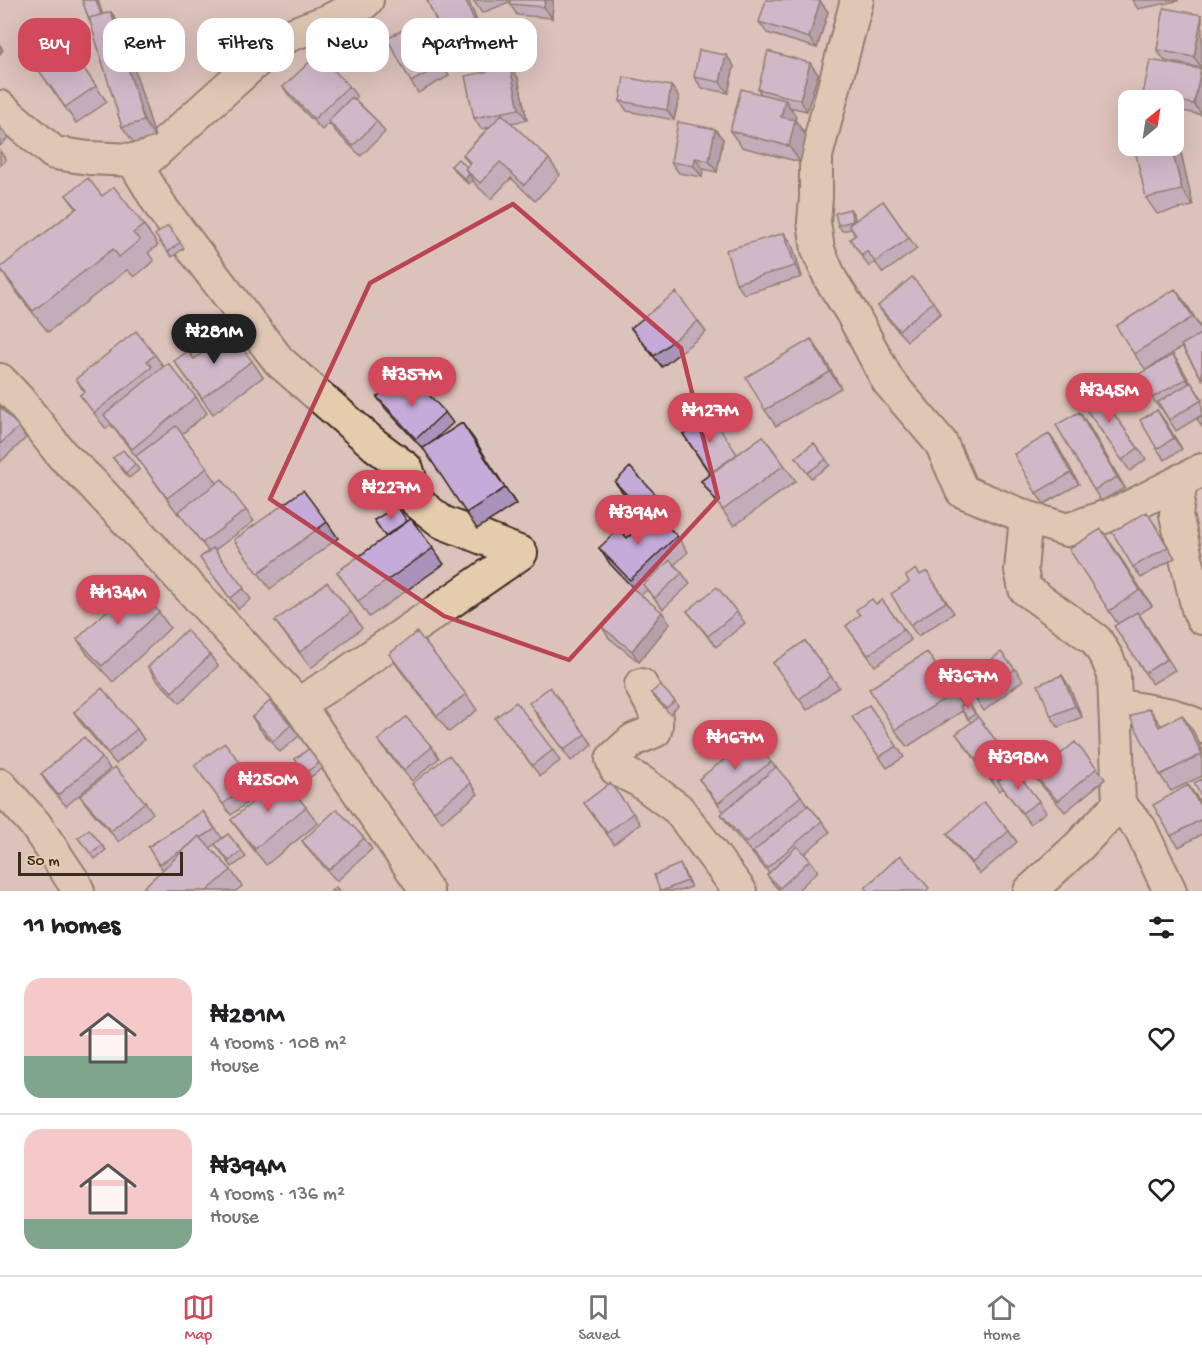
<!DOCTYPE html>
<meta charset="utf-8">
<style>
body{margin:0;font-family:"Gochi Hand",sans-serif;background:#f2f2f2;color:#202124;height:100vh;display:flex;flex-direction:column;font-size:22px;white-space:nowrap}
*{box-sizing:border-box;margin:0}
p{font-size:20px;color:#757577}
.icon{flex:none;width:33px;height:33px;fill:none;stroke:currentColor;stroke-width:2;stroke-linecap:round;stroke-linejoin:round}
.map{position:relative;height:891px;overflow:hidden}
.details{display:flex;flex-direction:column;background:#fff;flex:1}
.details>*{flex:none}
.banner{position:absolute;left:18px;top:18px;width:600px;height:54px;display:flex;gap:12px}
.needle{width:39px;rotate:30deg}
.tools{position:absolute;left:1118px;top:90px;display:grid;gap:12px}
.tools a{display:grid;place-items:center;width:66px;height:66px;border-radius:12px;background:#fff;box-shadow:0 6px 24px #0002;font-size:30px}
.scale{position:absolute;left:18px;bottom:15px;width:165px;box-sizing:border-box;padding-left:6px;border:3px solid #3b2a1e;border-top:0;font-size:16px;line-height:21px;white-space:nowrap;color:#3b2a1e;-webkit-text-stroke:4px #e5ccad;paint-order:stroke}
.price{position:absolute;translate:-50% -51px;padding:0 14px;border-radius:21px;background:#d1495b;color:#fff;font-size:20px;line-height:39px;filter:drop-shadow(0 2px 3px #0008)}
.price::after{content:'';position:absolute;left:50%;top:36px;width:18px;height:14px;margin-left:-9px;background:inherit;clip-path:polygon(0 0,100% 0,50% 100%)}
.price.active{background:#222;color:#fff}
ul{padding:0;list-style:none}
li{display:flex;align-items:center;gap:18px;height:150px;padding:0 24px}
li+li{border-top:2px solid #e0e0e0}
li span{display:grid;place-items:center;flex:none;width:168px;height:120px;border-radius:18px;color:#555}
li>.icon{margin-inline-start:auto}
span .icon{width:72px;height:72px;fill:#fffc;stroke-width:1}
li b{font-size:26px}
h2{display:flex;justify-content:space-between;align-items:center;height:72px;padding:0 24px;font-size:26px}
.tag{padding:0 21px;border-radius:18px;background:#fff;box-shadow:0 6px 24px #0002;font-size:21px;line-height:54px}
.tag.active{background:#d1495b;color:#fff}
.tabs{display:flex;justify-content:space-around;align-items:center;height:84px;border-top:2px solid #e0e0e0;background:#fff;font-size:16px;color:#757577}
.tabs a{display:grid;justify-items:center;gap:3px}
.tabs .active{color:#d1495b}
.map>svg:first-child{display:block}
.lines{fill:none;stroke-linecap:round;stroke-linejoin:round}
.minor-casing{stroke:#3b2a1e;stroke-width:36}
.minor{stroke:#e5ccad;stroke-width:32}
.wall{fill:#a993bb;stroke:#3b2a1e;stroke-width:1.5}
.shaded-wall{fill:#897898;stroke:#3b2a1e;stroke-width:1.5}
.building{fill:#c4abd9;stroke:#3b2a1e;stroke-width:1.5}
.marked{fill:none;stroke:#ba4452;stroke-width:4.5;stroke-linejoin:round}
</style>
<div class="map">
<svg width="1202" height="891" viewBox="0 0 1202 891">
<rect width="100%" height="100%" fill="#dbc2ba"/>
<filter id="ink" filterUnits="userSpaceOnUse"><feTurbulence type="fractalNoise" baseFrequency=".0167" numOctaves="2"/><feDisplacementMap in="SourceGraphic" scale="12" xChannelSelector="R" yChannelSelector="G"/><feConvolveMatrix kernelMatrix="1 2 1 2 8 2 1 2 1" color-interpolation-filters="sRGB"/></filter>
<g filter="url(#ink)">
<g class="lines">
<defs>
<path id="minor" d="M857 0 816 156V197L814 222 818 250 831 280 852 313 888 381 941 443 962 491 1026 517 1067 530 1124 510 1202 470
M0 107 54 153 89 158 133 160 150 157 282 38 330 20 363 4 367 0
M133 160 163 210 279 361 375 445 407 469 417 502 442 522 521 553 337 680 298 704
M0 380 19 400 62 455 89 480 298 704 427 891
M1181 480 1176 515 1198 609 1202 618
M1026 517 1021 570 1025 589 1096 640 1107 658 1114 675 1119 804 1140 828 1170 891
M641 685C649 701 660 712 655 731L633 740 612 759 616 769 640 781 678 809 740 891
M1115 705 1172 715 1202 727
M0 785 35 824 75 884 78 891
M1030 891 1078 847 1119 804"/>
</defs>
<!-- minor casing -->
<use href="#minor" class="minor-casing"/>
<!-- minor -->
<use href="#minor" class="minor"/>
</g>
<!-- wall -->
<path class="wall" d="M427 0H468L483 35 451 49 444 38Z
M473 0H508L509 2 482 13Z
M553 0 552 18 517 15 510 4Z
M1132 0H1178V1L1138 9Z
M820 1 828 12 817 48 767 33 759 22Z
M1164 8 1202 68 1165 61 1157 50Z
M111 12 122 28 155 137 134 143 122 127 91 23 89 20Z
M59 33 107 102 76 123 28 55Z
M426 33 449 76 418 93 411 82Z
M726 55 734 66 728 93 702 88 694 77Z
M1202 71V115L1173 109V100H1147L1143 94Z
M818 74 807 111 789 107 796 116 795 120 806 136 800 162 742 147 730 131 761 94 758 89Z
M518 78 527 120 511 123 549 159 560 175 535 201 511 178 491 199 476 185 473 180 468 184 455 171 451 166 467 167 470 165 463 155 489 127 481 129 474 118Z
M349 86 357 97 355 99 377 121 385 132 361 156 336 132 329 123 322 130 291 98 283 87Z
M671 86 679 97 674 120 627 111 620 101Z
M0 127 8 138 0 146Z
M1173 136 1179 144 1193 206 1157 214 1146 198 1173 146Z
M723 139 717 172 703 169 702 177 679 173 671 162Z
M0 151 6 160 0 166Z
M66 195 102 196 144 225 158 245 148 253 154 261 134 277 127 270 48 332 14 289 0 269 76 208Z
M883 201 917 249 883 273 875 262 869 267 850 239 855 235 851 229 842 231 838 225 850 209 854 215 855 221Z
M168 226 184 248 172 257 159 241Z
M784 233 792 244 802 277 744 294 736 283Z
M933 302 941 313 907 341 886 317 878 306Z
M1187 305 1202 330V379L1182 347 1146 370 1134 354Z
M698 321 706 332 662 367 631 328Z
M811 339 822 355 841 388 776 426 765 410Z
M155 355 163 366 196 397 207 413 182 434 217 483 246 510 254 521 215 550 251 599 238 609 200 558 208 551 179 513 178 514 139 460 111 425 106 429 80 395 84 392 76 379Z
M1173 355 1190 382 1202 398V415L1176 431 1161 408H1160L1152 398Z
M174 361H252L263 377 213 414Z
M1096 389 1146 459 1130 471 1080 401Z
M402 393 445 412 453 423 430 444 462 423 516 504 477 529 424 449V450L385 408 377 397Z
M0 407 19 427 26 438 0 462Z
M1157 410 1182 449 1165 460 1157 449Z
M1087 423 1125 488 1101 501 1094 490Z
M683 434 738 454 763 436 796 481 734 526 701 481 710 474Z
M1049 434 1057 445 1079 484 1044 504 1036 493Z
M814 443 830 465 811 478 796 457Z
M113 458 135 464 139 470 129 478Z
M615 482 660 499 668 510 659 518 677 536 688 552 674 565 682 573 690 584 663 609 647 590 641 595 670 623 639 662 609 638 602 627 637 592 610 564 599 548 627 538 647 519 623 493Z
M411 519 444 564 369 617 337 572 386 537 374 520 408 521Z
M327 522 338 538 270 589 234 540Z
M1154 523 1175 558 1141 578 1133 567Z
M1112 545 1152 606 1139 614 1175 670 1152 684 1145 673 1118 624 1109 611Z
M920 575 934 582 954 613 918 636 910 625Z
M882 600 911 640 875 666 846 626Z
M687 611 737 612 745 623 716 647Z
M159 612 170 628 113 682 88 655 77 639Z
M351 612 362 628 311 668 275 621Z
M805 641 839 687 807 710 773 663Z
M389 654 466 694 477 710 449 732 400 670Z
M210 655 218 666 180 703 155 678 148 667Z
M938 668 963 705 968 702 979 719 1013 763 1021 774 1019 775 1046 812 1030 824 1003 788 999 791 956 734 971 723 962 711 907 747 895 730Z
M1015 669 1023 680 984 711 963 682Z
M1069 686 1082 717 1058 727 1051 716Z
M651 693 675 701 678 706 670 714 655 698Z
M869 705 904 757 887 768 852 717Z
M74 712 137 729 144 740 116 764 81 723Z
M536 714 585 734 593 745 571 761Z
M252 717 291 725 299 736 280 752 259 728Z
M495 718 553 750 560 761 540 776Z
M1161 725 1193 731 1202 749V776L1171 791 1160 775Z
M378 740 432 747 439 758 412 781 386 751Z
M309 749 323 768 309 778 295 759Z
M102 758 110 769 66 806 48 785 41 774Z
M771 762 801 796 807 805 822 821 830 832 804 854 810 860 818 871 797 891H780L775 886 767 875 769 873 732 830 721 814 724 812 699 779Z
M1097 768 1105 779 1065 812 1043 787 1035 776Z
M202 776 254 781 261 792 231 815Z
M471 783 478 794 442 822 412 784Z
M80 796 145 802 153 813 119 842 88 807Z
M1196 796 1202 806V834L1179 847 1171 836Z
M584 803 633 813 640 824 614 844Z
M306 807 318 823 266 865 243 836 231 820Z
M203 811 222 838 228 834 246 857 232 867 215 844 210 848 231 870 242 886 236 891H147L144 887 163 870 148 847Z
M1009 831 1017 842 980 874 955 845 947 834Z
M78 838 102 845 106 850 95 859Z
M364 838 372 849 337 881 310 852 302 841Z
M683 870 691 887 680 891H660Z"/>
<!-- shaded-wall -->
<path class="shaded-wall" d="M96 0H98L105 22 101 16Z
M465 0H468L483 35 476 24Z
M545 0H553L552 18 544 7Z
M820 1 828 12 817 48 809 38Z
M111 12 122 28 155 137 144 121Z
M1202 16V68L1194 57Z
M418 22 426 33 449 76 442 65Z
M0 45 3 50 0 54Z
M726 55 734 66 728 93 720 82Z
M810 63 818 74 807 111 800 100Z
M510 67 518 78 527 120 519 109Z
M1201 69 1202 71V115L1194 104Z
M671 86 679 97 674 120 667 110Z
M785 100 796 116 795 120 806 136 800 162 789 146 781 117Z
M715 129 723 139 717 172 709 161Z
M1173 136 1179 144 1193 206 1182 190 1171 146H1173Z
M695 158 703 169 702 177 694 166Z
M469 174 473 180 468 184 465 179Z
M850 209 854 215 857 227 853 221Z
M784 233 792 244 802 277 795 266Z
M1175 289 1187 305 1202 330 1193 317Z
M811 339 822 355 841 388 830 372Z
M1173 355 1181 366 1194 390 1186 379Z
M1157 410 1165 421 1182 449 1174 438Z
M1079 412 1087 423 1125 488 1117 477Z
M462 423 474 439 516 504 505 488Z
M1049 434 1057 445 1079 484 1071 473Z
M1101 529 1112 545 1152 606 1140 590Z
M662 612 670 623 639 662 632 651Z
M927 652 938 668 965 709 954 693Z
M1062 675 1069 686 1082 717 1075 706Z
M1149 708 1160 724 1170 743 1159 727Z
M1182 715 1193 731 1202 749V755Z
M1188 785 1196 796 1202 806V809Z
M680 864 683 870 691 887 687 881Z"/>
<!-- building -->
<path class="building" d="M82 0H96L101 15 89 18 90 20H89Z
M427 0H465L476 24 444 38Z
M510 0H545L544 7 510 4Z
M766 0H816L820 1 809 38 759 22Z
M1164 8 1202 15 1194 57 1157 50Z
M111 12 144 121 122 127 89 18Z
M418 22 442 65 411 82 387 38Z
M59 33 96 86 65 107 28 55Z
M699 50 726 55 720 82 694 77Z
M768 51 810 63 800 100 758 89Z
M318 54 349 86 314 119 283 87Z
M1150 60 1201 69 1194 104 1143 94Z
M510 67 519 109 474 118 465 76Z
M624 77 671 86 667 110 620 101Z
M741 89 785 100 781 117 795 120 789 146 730 131Z
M352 97 377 121 353 146 328 121Z
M502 114 549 159 524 185 500 162 480 183 465 169 471 163 463 155Z
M678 122 715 129 709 161 695 158 694 166 671 162Z
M1134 146H1171L1182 190 1146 198Z
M458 159 467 167 465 169 469 174 465 179 451 166Z
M88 178 102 196 114 187 144 225 133 233 140 240 119 257 113 249 33 311 0 268 77 208 66 195Z
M883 201 909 238 875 262 867 251 862 256 850 239 856 235 849 225Z
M850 209 853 221 838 225 835 213Z
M168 226 180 242 168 252 155 235Z
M784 233 795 266 736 283 726 250Z
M912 277 933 302 899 330 878 306Z
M1175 289 1193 317 1134 354 1116 326Z
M676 292 698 321 654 356 631 328Z
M136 331 155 355 147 361 152 367 94 413 80 395 85 391 76 379Z
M230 332 252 361 202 398 174 361 188 351 194 359Z
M1202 333V379L1181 345Z
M811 339 830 372 765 410 746 377Z
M1173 355 1186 379 1152 398 1139 374Z
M168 363 196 397 132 449 104 415Z
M416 381 445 412 416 439 377 397 393 383 402 393Z
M1191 382 1202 400 1169 420 1158 402Z
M1096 389 1138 448 1122 460 1080 401Z
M0 407 19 427 0 444Z
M1157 410 1174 438 1157 449 1140 420Z
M1079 412 1117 477 1094 490 1056 425Z
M711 415 737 454 710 473 683 434Z
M1202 416V427L1197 419Z
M462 423 505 488 466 513 423 448Z
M176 426 207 468 167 498 136 456Z
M1049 434 1071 473 1036 493 1014 454Z
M763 436 784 465 723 510 701 481Z
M814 443 826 459 807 473 796 457Z
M123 450 135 464 126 473 113 458Z
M630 467 660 499 644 513 615 482Z
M222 479 246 510 202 543 178 512Z
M303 490 327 522 258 573 234 540Z
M397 506 407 521 385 536 374 520Z
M1147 512 1168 547 1133 567 1112 532Z
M654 513 677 536 630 580 599 548 619 529 627 538Z
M411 519 433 548 358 601 337 572Z
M1101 529 1140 590 1109 611 1069 549Z
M213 548 244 588 230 598 200 558Z
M670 560 682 573 655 598 643 585Z
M916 569 920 575 927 571 946 602 910 625 891 594 909 582 906 576Z
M327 582 351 612 300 652 275 621Z
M134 585 159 612 102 666 77 639Z
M717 587 737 612 708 636 687 611Z
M632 588 662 612 632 651 602 627Z
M872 599 876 604 882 600 904 629 868 655 846 626 860 615 856 610Z
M1137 612 1167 659 1145 673 1114 626Z
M186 630 210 655 172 692 148 667Z
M417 632 466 694 437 716 389 654Z
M805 641 831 676 799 699 773 663Z
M927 652 954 693 895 730 869 689Z
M1001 652 1015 669 977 700 963 682Z
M1062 675 1075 706 1051 716 1038 685Z
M660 685 675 701 666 708 651 693Z
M550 687 585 734 564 750 529 703Z
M102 688 137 729 108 753 74 712Z
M270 701 291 725 273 741 252 717Z
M516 702 553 750 532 765 495 718Z
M968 702 975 714 968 719 960 707Z
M869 705 897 746 879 757 852 717Z
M1149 708 1159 727 1182 715 1202 754 1160 775 1130 717Z
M406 717 432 747 404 770 378 740Z
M978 717 1013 763 992 780 956 734Z
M84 737 102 758 58 795 41 774Z
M752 738 771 762 718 803 699 779Z
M1075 742 1097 768 1058 801 1035 776Z
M225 743 254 781 223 804 194 765Z
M309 749 319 763 305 773 295 759Z
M449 755 471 783 434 811 412 784Z
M115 767 145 802 111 831 80 796Z
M776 767 801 796 746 843 721 814Z
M1014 769 1039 801 1022 813 998 781Z
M282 778 306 807 255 849 231 820Z
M1202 779V798L1194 783Z
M610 783 633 813 607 833 584 803Z
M1188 785 1202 809V819L1171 836 1153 805Z
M984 802 1009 831 972 863 947 834Z
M808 805 822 821 767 868 753 852Z
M337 809 364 838 329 870 302 841Z
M203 811 215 829 201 838 199 836 190 845 159 865 148 847Z
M89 829 102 845 91 854 78 838Z
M228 834 242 851 229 861 215 844Z
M199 836 231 870 207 891H148L144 887Z
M797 846 810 860 780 888 767 875Z
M900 855 929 888 926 891H868L865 888Z
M680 864 687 881 662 891H660L654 875Z
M336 887 339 891H331Z"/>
</g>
<!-- marked area -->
<path d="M0 0H1202V891H0ZM513 204 681 348 718 498 569 660 444 616 270 499 370 283Z" fill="#dbc2ba" fill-opacity=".55" fill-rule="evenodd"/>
<path class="marked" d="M513 204 681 348 718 498 569 660 444 616 270 499 370 283Z"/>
</svg>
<div class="tools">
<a><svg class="needle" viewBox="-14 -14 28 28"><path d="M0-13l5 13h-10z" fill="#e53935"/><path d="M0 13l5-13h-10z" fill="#757577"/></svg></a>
</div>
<div class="scale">50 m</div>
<b class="price active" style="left:214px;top:365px">₦281M</b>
<b class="price" style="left:412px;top:408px">₦357M</b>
<b class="price" style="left:1109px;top:424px">₦345M</b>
<b class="price" style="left:710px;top:444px">₦127M</b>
<b class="price" style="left:391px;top:521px">₦227M</b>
<b class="price" style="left:638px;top:546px">₦394M</b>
<b class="price" style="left:118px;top:626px">₦134M</b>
<b class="price" style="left:968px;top:710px">₦367M</b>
<b class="price" style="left:735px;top:771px">₦167M</b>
<b class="price" style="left:1018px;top:791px">₦398M</b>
<b class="price" style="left:268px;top:813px">₦250M</b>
<div class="banner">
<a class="tag active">Buy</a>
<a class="tag">Rent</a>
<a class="tag">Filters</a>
<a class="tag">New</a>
<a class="tag">Apartment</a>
</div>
</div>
<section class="details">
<h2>11 homes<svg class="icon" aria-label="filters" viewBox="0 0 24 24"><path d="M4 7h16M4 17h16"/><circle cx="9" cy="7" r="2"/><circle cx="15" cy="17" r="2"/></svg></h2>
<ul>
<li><span style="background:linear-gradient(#f6c9c9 65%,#7fa58c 0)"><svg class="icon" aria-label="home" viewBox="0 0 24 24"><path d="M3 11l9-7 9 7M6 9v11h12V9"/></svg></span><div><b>₦281M</b><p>4 rooms · 108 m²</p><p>House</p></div><svg class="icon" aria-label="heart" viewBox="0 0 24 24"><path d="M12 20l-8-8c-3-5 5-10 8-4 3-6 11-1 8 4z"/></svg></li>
<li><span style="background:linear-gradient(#f6c9c9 75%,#7fa58c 0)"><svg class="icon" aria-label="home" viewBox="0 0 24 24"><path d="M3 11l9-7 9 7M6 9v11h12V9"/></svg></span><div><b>₦394M</b><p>4 rooms · 136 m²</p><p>House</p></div><svg class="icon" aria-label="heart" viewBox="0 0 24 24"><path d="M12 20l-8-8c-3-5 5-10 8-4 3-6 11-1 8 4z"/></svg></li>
</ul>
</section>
<nav class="tabs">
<a class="active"><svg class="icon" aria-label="map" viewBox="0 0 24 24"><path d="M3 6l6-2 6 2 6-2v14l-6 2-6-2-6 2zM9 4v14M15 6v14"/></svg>Map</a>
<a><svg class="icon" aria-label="saved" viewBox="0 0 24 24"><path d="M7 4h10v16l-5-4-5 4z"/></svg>Saved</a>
<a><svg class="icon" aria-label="home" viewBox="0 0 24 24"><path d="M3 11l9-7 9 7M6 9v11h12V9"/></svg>Home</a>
</nav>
